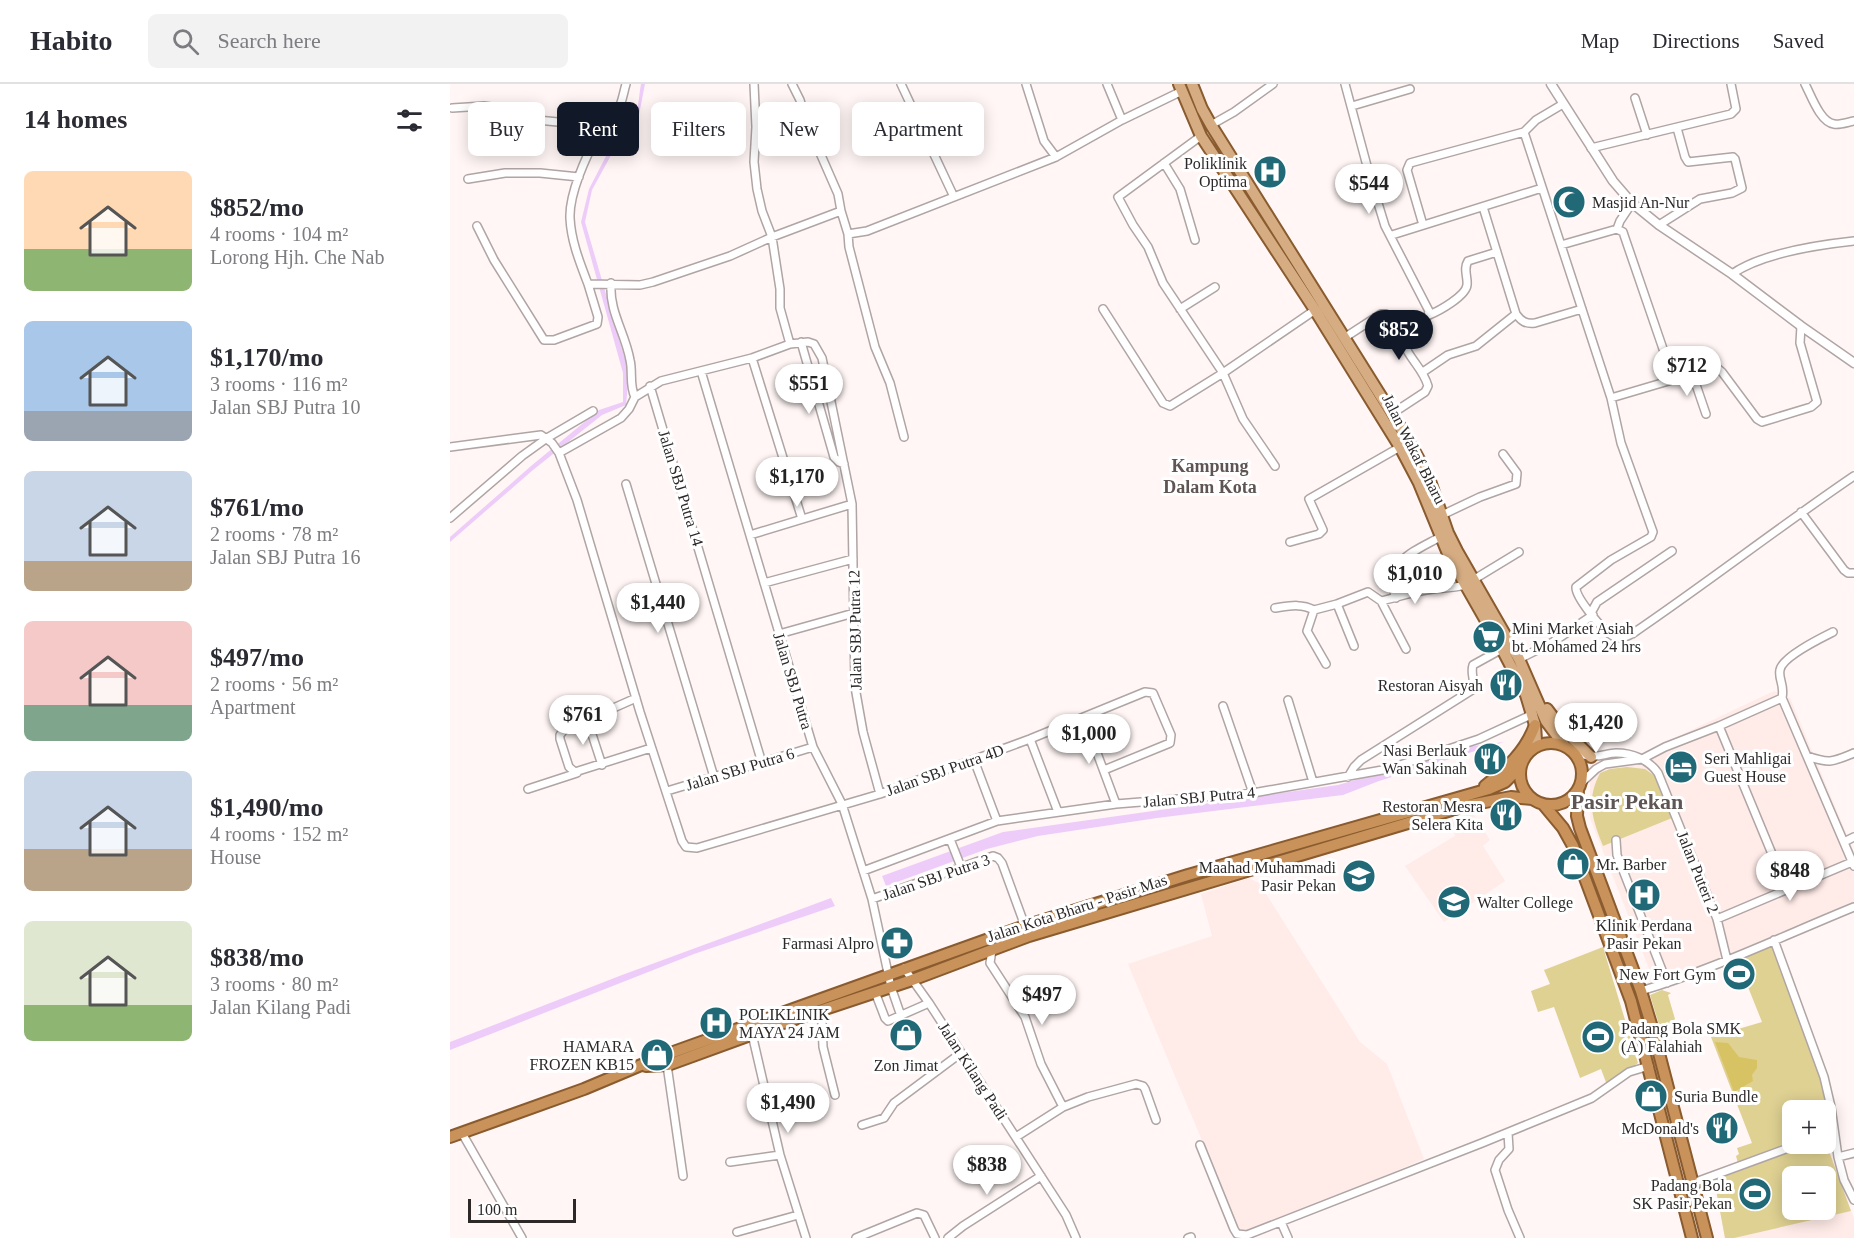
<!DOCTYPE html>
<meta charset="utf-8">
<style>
body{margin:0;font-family:"Times New Roman",serif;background:#f2f2f3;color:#2b2b33;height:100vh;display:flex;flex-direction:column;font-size:22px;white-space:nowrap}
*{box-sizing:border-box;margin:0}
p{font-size:20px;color:#7c7c81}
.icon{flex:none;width:33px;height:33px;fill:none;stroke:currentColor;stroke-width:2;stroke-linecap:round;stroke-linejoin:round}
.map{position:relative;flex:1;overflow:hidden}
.drawer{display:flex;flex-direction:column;background:#fff;width:450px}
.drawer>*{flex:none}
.hud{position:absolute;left:18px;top:18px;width:570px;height:54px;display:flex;gap:12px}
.tools{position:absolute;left:1332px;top:1016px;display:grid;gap:12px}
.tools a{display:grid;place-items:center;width:54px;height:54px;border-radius:9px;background:#fff;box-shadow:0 3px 15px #0003;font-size:30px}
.scale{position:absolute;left:18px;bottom:15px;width:108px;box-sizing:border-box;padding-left:6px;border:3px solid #2d2929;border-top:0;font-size:16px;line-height:21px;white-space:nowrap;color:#2d2929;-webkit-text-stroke:4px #fff;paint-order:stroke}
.price{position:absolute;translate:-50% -51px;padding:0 14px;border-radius:21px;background:#fff;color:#222;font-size:20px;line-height:39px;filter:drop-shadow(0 2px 3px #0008)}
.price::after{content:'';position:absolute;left:50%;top:36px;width:18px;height:14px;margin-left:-9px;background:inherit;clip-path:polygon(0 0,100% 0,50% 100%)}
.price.on{background:#111827;color:#fff}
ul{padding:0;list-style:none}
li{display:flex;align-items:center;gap:18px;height:150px;padding:0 24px}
li span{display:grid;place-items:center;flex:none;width:168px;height:120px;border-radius:9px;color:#555}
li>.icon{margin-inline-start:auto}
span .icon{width:72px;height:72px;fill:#fffc;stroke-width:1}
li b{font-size:26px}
h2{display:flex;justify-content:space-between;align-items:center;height:72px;padding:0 24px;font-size:26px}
.chip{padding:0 21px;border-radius:9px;background:#fff;box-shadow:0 3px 15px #0003;font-size:21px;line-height:54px}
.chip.on{background:#111827;color:#fff}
header{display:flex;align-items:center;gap:36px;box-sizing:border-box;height:84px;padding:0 30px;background:#fff;border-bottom:2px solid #e1e1e2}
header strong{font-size:28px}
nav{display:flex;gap:33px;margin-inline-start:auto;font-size:21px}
.search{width:420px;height:54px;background:#f2f2f3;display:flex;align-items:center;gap:15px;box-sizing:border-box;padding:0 21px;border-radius:9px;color:#7c7c81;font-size:22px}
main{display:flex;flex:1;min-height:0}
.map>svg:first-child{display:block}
.built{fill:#ffebe8;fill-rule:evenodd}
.green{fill:#dfd192;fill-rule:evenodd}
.forest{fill:#d8c364}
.water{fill:#eeccf9}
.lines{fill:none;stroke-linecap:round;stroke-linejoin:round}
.minor-casing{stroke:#afa5a4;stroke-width:10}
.tertiary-casing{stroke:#afa5a4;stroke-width:11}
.primary-casing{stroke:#895b2e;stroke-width:14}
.trunk-casing{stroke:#895b2e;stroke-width:14}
.minor{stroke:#fff;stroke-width:7}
.tertiary{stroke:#fff;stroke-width:8}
.primary{stroke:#d6ad83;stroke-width:10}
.trunk{stroke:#c8925a;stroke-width:10}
.labels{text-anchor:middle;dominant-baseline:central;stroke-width:6;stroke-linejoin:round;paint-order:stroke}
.poi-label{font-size:16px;fill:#2d2929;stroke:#fff;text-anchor:end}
.street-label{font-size:16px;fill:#2d2929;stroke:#fff}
.neighbourhood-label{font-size:18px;font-weight:bold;fill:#5e5554;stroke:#fff}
.district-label{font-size:22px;font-weight:bold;fill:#5e5554;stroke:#fff}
</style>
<header>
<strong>Habito</strong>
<div class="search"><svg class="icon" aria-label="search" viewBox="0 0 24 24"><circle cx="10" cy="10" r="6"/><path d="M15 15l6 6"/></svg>Search here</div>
<nav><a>Map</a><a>Directions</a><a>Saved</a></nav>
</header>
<main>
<section class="drawer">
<h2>14 homes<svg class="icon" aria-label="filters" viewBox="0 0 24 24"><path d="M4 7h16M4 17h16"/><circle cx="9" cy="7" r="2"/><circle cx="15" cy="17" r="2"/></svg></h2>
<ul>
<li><span style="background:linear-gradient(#ffd9b3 65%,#8fb573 0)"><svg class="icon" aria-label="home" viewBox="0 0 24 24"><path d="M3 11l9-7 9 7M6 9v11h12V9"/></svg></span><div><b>$852/mo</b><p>4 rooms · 104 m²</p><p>Lorong Hjh. Che Nab</p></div></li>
<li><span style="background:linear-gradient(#a9c7e8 75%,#9aa5b1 0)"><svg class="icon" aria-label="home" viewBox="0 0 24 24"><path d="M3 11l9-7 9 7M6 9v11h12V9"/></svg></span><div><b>$1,170/mo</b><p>3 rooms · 116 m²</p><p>Jalan SBJ Putra 10</p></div></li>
<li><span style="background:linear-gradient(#c9d6e8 75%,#b9a48a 0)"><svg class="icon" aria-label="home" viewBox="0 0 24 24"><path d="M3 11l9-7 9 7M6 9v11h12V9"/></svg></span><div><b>$761/mo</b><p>2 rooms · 78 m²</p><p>Jalan SBJ Putra 16</p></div></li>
<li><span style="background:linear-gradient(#f6c9c9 70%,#7fa58c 0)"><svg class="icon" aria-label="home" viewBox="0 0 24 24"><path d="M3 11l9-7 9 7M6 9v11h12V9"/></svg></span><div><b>$497/mo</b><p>2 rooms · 56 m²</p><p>Apartment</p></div></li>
<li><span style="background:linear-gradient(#c9d6e8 65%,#b9a48a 0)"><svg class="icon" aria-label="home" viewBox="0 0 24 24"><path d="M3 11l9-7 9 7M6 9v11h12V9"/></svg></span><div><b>$1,490/mo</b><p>4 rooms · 152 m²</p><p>House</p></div></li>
<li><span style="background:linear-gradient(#dfe7d0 70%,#8fb573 0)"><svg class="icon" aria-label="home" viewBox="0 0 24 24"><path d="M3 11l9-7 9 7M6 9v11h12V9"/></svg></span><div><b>$838/mo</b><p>3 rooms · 80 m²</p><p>Jalan Kilang Padi</p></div></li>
</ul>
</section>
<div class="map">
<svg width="1404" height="1154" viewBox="0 0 1404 1154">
<rect width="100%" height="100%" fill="#fff6f5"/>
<!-- built -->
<path class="built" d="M1324 607 1340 614 1404 768V820L1205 900 1140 734V679L1193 669Z
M1023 729 1040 756 1033 762 1055 797 994 838 955 782 1005 752 1001 736Z
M799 794 809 799 910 958 937 980 974 1075 792 1152 678 880 762 852 751 810Z
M1376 1054 1404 1135V1154H1275L1264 1095 1357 1059H1376ZM1342 1092H1376V1125H1342Z"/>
<!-- green -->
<path class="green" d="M1177 683 1195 685 1205 692 1222 734 1153 762C1142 735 1136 716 1150 689L1160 685Z
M1324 856 1374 993 1383 1047 1376 1050V1026H1342V1059L1289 1083 1286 1072 1289 1070 1287 1064 1302 1059 1261 953 1312 938 1288 878 1283 879 1282 874Z
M1153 863 1188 979 1157 1001 1151 985 1130 994 1104 923 1088 928 1081 907 1100 900 1094 886Z
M1212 906 1221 909 1218 911 1225 935 1218 941 1210 944 1200 911Z
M1360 1059H1376L1401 1127 1284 1154H1275L1264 1095ZM1342 1092H1376V1125H1342Z"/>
<!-- forest -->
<path class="forest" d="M1265 958 1278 959 1289 973 1307 976V984L1302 991 1303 997 1284 1008Z"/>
<!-- water -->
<path class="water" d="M191 0H195L187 41 181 50 171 53 142 106 135 138 179 289 176 321 152 331 83 386 0 458V453L81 382 149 326 173 318V289L131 138 139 105 168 49C190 42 187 21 191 0Z
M1054 658 929 697 893 711 707 734 588 752 537 765 436 802 432 792 553 748 888 701 1023 662Z
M381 814 385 822 244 870 0 966V958L172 891Z"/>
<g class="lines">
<defs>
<path id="minor" d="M176 0C173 10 172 21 166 30 161 38 153 44 148 51 136 72 119 110 120 134 121 157 130 179 138 200L190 201 203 198 280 172 322 153 391 127 398 150 417 147 606 73 672 36 732 7
M304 0 306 43 304 78 307 105 312 127 322 153 330 205V224L340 260
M342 0 350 16 356 37 388 110 391 127
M451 0 504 113
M576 0 594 57 606 73
M657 0 672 36
M895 0 920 93 935 142 979 227C977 240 962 246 952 253
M1355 0C1361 11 1370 38 1384 40 1390 41 1398 38 1404 37
M1185 14 1197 51
M1113 20 1086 36 1074 48 1161 314 1171 359 1203 448 1201 453 1161 476 1126 503C1125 513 1153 547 1163 552 1170 556 1175 553 1182 550 1257 499 1329 443 1404 392
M902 22 960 5
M2 24 34 22 48 24 67 34 118 39 149 50
M761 41 784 28 823 0
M751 52 668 113 683 141 698 163 713 199 773 289 793 335 825 382
M1141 64 1281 30 1286 25 1281 0
M714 79 730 105 745 156
M18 95 55 89H90L129 93
M1033 123 1066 230C1072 238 1076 240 1085 239L1132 225
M973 141 957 86 960 79 1074 48
M1209 141 1250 115 1282 109 1292 104 1285 75 1283 73 1238 78 1235 73 1227 44
M27 142 44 176 94 256H104L147 240 148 233 138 200
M1167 145 1173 148 1175 154 1223 294
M1167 145 1170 137 1182 119
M398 150 399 163 425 263 440 299 454 353
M942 151 1092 104
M1111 161 1167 145
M1282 190C1312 169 1367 161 1404 157
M161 199C159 228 175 248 180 276 183 288 179 301 185 313
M653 225 713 319 720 322 773 289 865 226
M730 225 765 203
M979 231C989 227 1016 212 1017 201 1018 193 1013 185 1018 177L1047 168
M894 254 931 230H936C948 240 951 255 958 268 965 280 974 288 978 302L975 308 943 329
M351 258 384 373 389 378 394 380
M302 274 352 435
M251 287 363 663 392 720 422 815 441 903 451 932
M973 288 998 271 1026 262 1066 230
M1242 289 1256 330
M200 302 312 679
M1161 314 1266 283 1272 288 1307 335 1312 338 1361 323 1367 318 1350 259 1351 242
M0 363 91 351 102 359 109 369 127 416 190 628 232 757 236 763 247 764 430 710 580 655 695 608 703 609 721 651 720 659 654 686
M109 369 171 334 179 325 185 313 211 297 302 274 340 260 358 258 364 260 372 274 402 420 405 603 413 648 430 710
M176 400 264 693
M1351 428 1394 486 1398 489H1404
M992 431 1030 413 1066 400 1067 389 1053 370
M0 434 72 372 97 354 143 327
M300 451 402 420
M840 458 869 450 873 446 859 415 950 363
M1023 496 1069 468
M314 499 403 475
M946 514C932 478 965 467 990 453
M825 524C839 522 851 519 864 526L887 520
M864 526 857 547 876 580
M1141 529 1147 518 1222 467
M1383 548C1371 554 1332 573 1330 586 1328 596 1335 600 1332 614L1404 782
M329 550 404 529
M904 562 887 520 918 508 931 517
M956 565 931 517C948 513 965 507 983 505 994 504 1004 504 1016 501
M1069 575 1103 558 1143 531
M186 614 114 646 110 651V655L119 683 125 688 201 664
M838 616 863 698
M773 622 803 709
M634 634 666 720
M137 635 152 681
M1269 642 1337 806
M580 655 608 728
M1123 668C1129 670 1136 672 1142 672 1150 673 1158 669 1166 669 1183 669 1199 676 1208 689L1267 835 1277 876
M1357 672C1380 680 1382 678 1404 669
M524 676 547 737
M898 693 904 683 911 676 1022 606C1026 596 1020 590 1023 581L1052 565
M1130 700 1146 685 1155 680 1192 675 1215 663 1269 642 1332 614
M78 705 127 689
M217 707 363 663
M500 755 511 783
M1166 756 1167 771 1217 899
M1394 758 1404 753
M413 787 547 737 666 720 803 709 938 685 1029 655 1083 630
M422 815 543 772 548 774 552 779 575 842
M1267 835 1402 778
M1324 856 1374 993 1381 1023 1388 1073 1394 1096 1404 1116
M542 866 540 879 575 933 591 980 613 1023
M454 884 479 919 616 1131 626 1154
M1191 907C1264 885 1333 852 1404 823
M425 908 435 934 438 937 479 919
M368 927 372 939 373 963 385 1011
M302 950 330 1071 356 1154
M217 981 233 1092
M412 1041 434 1034 444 1019 511 969
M12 1049 72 1154
M1058 1049 1059 1065 1049 1076 1045 1086 1058 1126 1070 1154
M566 1053 613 1023 638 1013 686 1000 693 1002 695 1005 706 1036
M750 1061 784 1145 787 1150 797 1151 1032 1059 1142 1014 1179 988 1199 982
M1388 1073 1404 1069
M280 1078 330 1071
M1243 1099 1352 1059
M831 1138 838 1154
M287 1148 348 1131
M406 1154 467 1129 474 1131 485 1154
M498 1154 513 1142 591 1092
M738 1154 741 1153"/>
<path id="tertiary" d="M1101 0 1163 97 1182 119 1209 141 1282 190 1351 242 1404 279"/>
<path id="primary" d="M729 0 751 52 865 226 950 363 969 399 999 472 1052 565 1076 611 1085 641 1086 656 1082 665
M742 0 752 25 761 41 959 357 979 394 998 449 1007 467 1069 575 1096 637 1114 661
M1097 625 1109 641 1141 673"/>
<path id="trunk" d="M1070 690a31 31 0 1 1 62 0a31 31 0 1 1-62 0Z
M1035 702C1056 685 1076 667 1085 641
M1128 706 1127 732 1130 744 1191 907 1204 950 1257 1154
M1093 720 1113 744 1123 762 1181 917 1242 1154
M196 982 218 981 333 939 462 896 579 852 1015 722 1061 713 1082 715
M0 1053 134 1005 215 971 575 842 738 791 1039 705 1055 698 1070 683"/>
</defs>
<!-- minor casing -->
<use href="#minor" class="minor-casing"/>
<!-- tertiary casing -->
<use href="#tertiary" class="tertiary-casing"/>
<!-- primary casing -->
<use href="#primary" class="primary-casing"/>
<!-- trunk casing -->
<use href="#trunk" class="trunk-casing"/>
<!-- minor -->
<use href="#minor" class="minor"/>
<!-- tertiary -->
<use href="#tertiary" class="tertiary"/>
<!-- primary -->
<use href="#primary" class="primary"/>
<!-- trunk -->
<use href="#trunk" class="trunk"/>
</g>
<!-- icons -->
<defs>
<symbol id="hospital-disc" viewBox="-11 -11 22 22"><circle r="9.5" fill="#216977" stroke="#fff"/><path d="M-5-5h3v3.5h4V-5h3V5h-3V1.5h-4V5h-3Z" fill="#fff"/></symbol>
<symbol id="mosque-disc" viewBox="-11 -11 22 22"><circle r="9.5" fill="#216977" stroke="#fff"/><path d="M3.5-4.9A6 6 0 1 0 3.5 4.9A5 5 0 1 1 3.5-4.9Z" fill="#fff"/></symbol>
<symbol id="supermarket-disc" viewBox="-11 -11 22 22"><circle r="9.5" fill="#216977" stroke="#fff"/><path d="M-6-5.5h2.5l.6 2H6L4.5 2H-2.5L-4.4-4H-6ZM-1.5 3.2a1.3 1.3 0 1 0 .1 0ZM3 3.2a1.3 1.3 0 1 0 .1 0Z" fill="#fff"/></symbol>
<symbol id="restaurant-disc" viewBox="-11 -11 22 22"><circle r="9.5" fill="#216977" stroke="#fff"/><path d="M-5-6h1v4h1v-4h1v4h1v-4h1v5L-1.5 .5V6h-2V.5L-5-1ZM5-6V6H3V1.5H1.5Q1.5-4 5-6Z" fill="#fff"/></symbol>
<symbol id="hotel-disc" viewBox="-11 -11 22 22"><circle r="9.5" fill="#216977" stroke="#fff"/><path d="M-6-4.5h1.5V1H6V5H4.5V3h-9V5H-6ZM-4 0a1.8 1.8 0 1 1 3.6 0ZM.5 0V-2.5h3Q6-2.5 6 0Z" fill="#fff"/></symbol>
<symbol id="shop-disc" viewBox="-11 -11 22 22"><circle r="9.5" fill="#216977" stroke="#fff"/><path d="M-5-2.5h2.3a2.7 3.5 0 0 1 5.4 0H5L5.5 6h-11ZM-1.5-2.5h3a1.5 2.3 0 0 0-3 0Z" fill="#fff"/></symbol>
<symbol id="school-disc" viewBox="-11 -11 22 22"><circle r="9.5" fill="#216977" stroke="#fff"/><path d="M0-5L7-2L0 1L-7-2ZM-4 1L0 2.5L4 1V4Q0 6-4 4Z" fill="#fff"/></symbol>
<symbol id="university-disc" viewBox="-11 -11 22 22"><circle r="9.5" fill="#216977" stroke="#fff"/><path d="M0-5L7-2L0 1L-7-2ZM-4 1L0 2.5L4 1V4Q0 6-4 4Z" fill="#fff"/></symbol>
<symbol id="pharmacy-disc" viewBox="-11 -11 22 22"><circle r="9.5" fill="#216977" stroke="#fff"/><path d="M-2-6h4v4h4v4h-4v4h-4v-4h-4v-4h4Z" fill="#fff"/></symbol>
<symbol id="stadium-disc" viewBox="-11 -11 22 22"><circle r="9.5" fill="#216977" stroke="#fff"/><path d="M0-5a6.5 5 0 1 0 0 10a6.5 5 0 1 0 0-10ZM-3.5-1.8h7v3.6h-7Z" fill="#fff"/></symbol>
</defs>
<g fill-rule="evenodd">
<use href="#hospital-disc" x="801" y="69" width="38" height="38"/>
<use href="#mosque-disc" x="1100" y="99" width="38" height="38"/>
<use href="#supermarket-disc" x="1020" y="534" width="38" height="38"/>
<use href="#restaurant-disc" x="1037" y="582" width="38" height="38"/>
<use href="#restaurant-disc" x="1021" y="656" width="38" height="38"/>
<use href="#hotel-disc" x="1212" y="664" width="38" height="38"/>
<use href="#restaurant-disc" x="1037" y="712" width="38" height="38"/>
<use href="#shop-disc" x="1104" y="761" width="38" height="38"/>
<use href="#school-disc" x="890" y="773" width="38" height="38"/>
<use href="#hospital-disc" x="1175" y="792" width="38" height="38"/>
<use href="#university-disc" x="985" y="799" width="38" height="38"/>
<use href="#pharmacy-disc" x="428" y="840" width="38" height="38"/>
<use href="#stadium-disc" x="1270" y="871" width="38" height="38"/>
<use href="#hospital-disc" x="247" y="920" width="38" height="38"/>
<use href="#shop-disc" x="437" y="932" width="38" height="38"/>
<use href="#stadium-disc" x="1129" y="934" width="38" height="38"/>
<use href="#shop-disc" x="188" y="952" width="38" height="38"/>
<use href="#shop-disc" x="1182" y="993" width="38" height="38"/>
<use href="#restaurant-disc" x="1253" y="1025" width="38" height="38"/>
<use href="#stadium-disc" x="1286" y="1091" width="38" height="38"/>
</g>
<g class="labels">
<!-- poi labels -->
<g class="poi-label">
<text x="797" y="79">Poliklinik<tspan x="797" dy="18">Optima</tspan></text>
<text x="1142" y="118" text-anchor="start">Masjid An-Nur</text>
<text x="1062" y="544" text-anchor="start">Mini Market Asiah<tspan x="1062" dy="18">bt. Mohamed 24 hrs</tspan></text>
<text x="1033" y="601">Restoran Aisyah</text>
<text x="1017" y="666">Nasi Berlauk<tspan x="1017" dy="18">Wan Sakinah</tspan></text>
<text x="1254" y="674" text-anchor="start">Seri Mahligai<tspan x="1254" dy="18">Guest House</tspan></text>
<text x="1033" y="722">Restoran Mesra<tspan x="1033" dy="18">Selera Kita</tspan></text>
<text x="1146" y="780" text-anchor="start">Mr. Barber</text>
<text x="886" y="783">Maahad Muhammadi<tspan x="886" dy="18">Pasir Pekan</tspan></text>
<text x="1027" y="818" text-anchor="start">Walter College</text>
<text x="1194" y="841" text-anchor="middle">Klinik Perdana<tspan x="1194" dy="18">Pasir Pekan</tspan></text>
<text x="424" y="859">Farmasi Alpro</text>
<text x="1266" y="890">New Fort Gym</text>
<text x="289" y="930" text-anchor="start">POLIKLINIK<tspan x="289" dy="18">MAYA 24 JAM</tspan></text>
<text x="1171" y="944" text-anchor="start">Padang Bola SMK<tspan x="1171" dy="18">(A) Falahiah</tspan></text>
<text x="184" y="962">HAMARA<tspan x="184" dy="18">FROZEN KB15</tspan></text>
<text x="456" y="981" text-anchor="middle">Zon Jimat</text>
<text x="1224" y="1012" text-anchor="start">Suria Bundle</text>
<text x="1249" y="1044">McDonald's</text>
<text x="1282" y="1101">Padang Bola<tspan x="1282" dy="18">SK Pasir Pekan</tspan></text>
</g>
<!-- street labels -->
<g class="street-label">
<text transform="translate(964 365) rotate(63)">Jalan Wakaf Bharu</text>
<text transform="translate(231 404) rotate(73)">Jalan SBJ Putra 14</text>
<text transform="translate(405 546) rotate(-91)">Jalan SBJ Putra 12</text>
<text transform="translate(343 597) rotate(73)">Jalan SBJ Putra</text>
<text transform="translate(290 685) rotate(-17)">Jalan SBJ Putra 6</text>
<text transform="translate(495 686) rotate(-20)">Jalan SBJ Putra 4D</text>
<text transform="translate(749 713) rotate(-5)">Jalan SBJ Putra 4</text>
<text transform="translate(1248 788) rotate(68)">Jalan Puteri 2</text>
<text transform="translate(486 793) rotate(-19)">Jalan SBJ Putra 3</text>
<text transform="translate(627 824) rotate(-18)">Jalan Kota Bharu - Pasir Mas</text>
<text transform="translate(523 987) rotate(57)">Jalan Kilang Padi</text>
</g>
<!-- neighbourhood labels -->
<g class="neighbourhood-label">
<text x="760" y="382">Kampung<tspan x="760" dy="21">Dalam Kota</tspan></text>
</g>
<!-- district labels -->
<g class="district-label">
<text x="1177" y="717">Pasir Pekan</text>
</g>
</g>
</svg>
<div class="tools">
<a>+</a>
<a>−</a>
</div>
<div class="scale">100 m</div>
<b class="price" style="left:919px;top:131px">$544</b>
<b class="price on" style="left:949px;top:277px">$852</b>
<b class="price" style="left:1237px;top:313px">$712</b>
<b class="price" style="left:359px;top:331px">$551</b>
<b class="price" style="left:347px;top:424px">$1,170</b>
<b class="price" style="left:965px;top:521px">$1,010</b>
<b class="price" style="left:208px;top:550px">$1,440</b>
<b class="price" style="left:133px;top:662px">$761</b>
<b class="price" style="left:1146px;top:670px">$1,420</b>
<b class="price" style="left:639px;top:681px">$1,000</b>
<b class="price" style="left:1340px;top:818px">$848</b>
<b class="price" style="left:592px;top:942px">$497</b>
<b class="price" style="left:338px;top:1050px">$1,490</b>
<b class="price" style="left:537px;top:1112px">$838</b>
<div class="hud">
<a class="chip">Buy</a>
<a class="chip on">Rent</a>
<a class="chip">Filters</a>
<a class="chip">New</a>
<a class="chip">Apartment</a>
</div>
</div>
</main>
